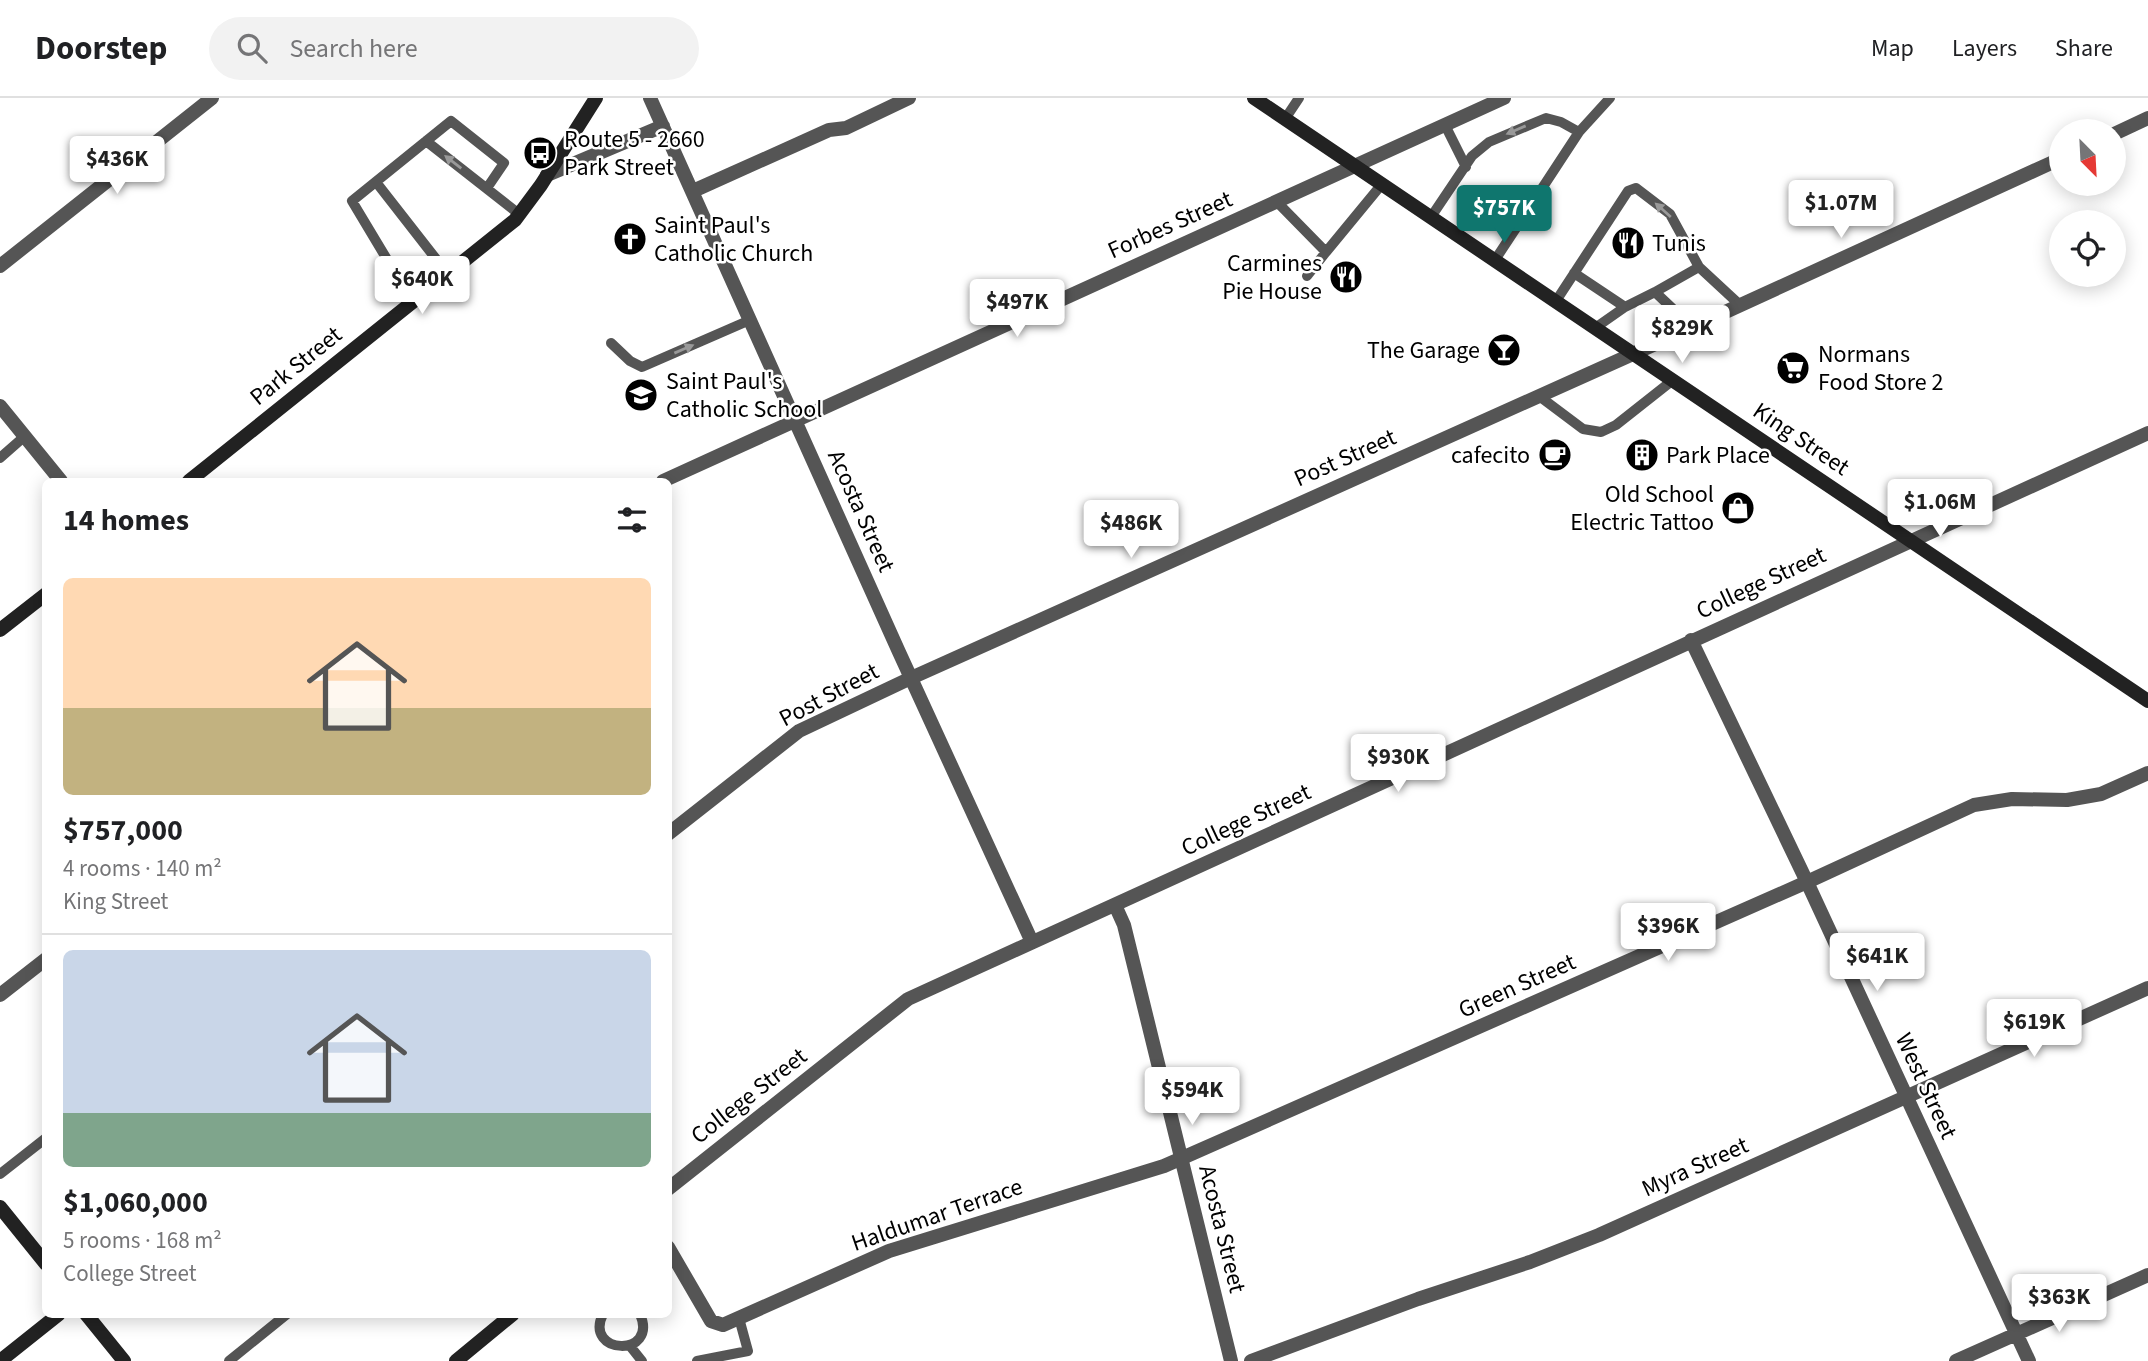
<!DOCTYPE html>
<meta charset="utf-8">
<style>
body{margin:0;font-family:"Source Sans 3",sans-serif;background:#f2f2f2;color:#202124;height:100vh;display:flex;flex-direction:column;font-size:26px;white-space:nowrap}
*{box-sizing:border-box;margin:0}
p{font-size:23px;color:#757577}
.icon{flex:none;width:38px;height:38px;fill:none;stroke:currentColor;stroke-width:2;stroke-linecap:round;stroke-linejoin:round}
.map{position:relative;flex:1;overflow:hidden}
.sheet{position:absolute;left:42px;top:380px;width:630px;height:840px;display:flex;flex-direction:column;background:#fff;border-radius:10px;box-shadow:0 4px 18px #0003}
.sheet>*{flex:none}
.needle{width:46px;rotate:156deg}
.fabs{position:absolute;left:2049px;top:21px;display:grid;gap:14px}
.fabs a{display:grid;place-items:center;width:77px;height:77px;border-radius:50%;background:#fff;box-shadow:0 4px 18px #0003;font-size:35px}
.price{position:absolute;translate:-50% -60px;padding:0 16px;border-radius:7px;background:#fff;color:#222;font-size:23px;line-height:46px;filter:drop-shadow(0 2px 4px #0008)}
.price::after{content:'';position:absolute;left:50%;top:42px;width:21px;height:16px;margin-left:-10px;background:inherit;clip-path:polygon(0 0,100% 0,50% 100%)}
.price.current{background:#0f766e;color:#fff}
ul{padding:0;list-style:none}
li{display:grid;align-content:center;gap:14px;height:371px;padding:0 21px}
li+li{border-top:2px solid #e0e0e0}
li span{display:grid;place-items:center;height:217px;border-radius:10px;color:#555}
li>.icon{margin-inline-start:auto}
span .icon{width:126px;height:126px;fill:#fffc;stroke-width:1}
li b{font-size:30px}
h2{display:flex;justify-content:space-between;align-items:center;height:84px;padding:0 21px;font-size:30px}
header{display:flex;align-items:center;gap:42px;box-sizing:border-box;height:98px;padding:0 35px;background:#fff;border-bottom:2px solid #e0e0e0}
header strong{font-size:33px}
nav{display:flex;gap:38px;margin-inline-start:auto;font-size:24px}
.search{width:490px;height:63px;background:#f2f2f2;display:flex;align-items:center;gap:18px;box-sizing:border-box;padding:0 24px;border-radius:38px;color:#757577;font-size:26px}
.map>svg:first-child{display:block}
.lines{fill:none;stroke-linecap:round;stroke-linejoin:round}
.lane{stroke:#555;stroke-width:10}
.street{stroke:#555;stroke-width:14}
.secondary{stroke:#222;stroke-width:14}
.oneway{fill:#999}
.labels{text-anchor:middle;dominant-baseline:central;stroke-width:5;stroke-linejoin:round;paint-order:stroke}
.poi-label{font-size:24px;fill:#000;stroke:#fff;text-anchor:start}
.street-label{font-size:24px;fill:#000;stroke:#fff}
</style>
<header>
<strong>Doorstep</strong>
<div class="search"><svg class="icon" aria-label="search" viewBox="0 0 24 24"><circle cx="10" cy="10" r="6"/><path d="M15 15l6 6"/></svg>Search here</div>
<nav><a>Map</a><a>Layers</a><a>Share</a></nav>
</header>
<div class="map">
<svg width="2148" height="1263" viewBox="0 0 2148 1263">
<rect width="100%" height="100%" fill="#fff"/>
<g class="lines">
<!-- lane -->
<path class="lane" d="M1285 21 1299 0
M1445 27 1466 69
M426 43 519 116
M376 84 447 175
M1277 104 1326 154 1382 86
M1431 119 1472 58 1489 44 1546 20 1561 24 1579 34
M1495 162 1579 34 1610 0
M1574 175 1625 209
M1307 178 1326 154
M412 203 352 103 451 23 504 65 487 90
M1556 203 1628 93 1636 90 1670 116 1699 169 1740 207
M1692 229 1655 194 1699 169
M1595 230 1625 209 1655 194
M611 245 630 263 642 269 750 222
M1539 298 1583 331 1601 334 1616 327 1673 282
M0 360 25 338
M0 1076 46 1040
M603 1216C583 1257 659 1260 640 1216
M630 1248 642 1263
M229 1263 287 1216
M697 1263 748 1253 739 1220"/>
<!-- street -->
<path class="street" d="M650 0 899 554 1032 844
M2114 36 2148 20
M547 77 663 28
M693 93 829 32 846 30 909 0
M0 168 212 0
M0 308 61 383
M663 383 1504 0
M1691 542 1807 784 2029 1263
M668 736 799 633 911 580 1664 242 2062 60
M1115 807 1124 827 1231 1263
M0 897 46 861
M668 1091 908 901 2148 335
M668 1149 711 1223 723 1227 889 1153 1164 1068 1807 784 1974 707 2012 701 2067 702 2101 696 2148 675
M1251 1263 1418 1201 1530 1164 1599 1137 2148 890
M1956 1263 2148 1177"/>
<!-- secondary -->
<path class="secondary" d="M1254 0 2148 603
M189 383 515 122 541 87 596 0
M0 532 46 496
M0 1109 46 1166
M86 1216 124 1263
M0 1263 59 1216
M456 1263 513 1216"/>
</g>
<!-- one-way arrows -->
<defs><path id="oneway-solid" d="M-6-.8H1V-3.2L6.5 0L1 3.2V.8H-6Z" transform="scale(1.75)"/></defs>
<g class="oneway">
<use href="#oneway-solid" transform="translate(1516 32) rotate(157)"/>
<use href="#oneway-solid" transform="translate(453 64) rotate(-142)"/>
<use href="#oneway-solid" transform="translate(1663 112) rotate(-138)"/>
<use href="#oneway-solid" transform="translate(684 251) rotate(-23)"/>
</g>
<!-- icons -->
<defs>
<symbol id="bus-disc" viewBox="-11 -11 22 22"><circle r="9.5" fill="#000" stroke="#fff"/><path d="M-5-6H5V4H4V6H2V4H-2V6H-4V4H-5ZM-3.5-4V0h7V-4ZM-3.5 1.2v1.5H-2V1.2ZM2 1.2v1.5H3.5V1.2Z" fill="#fff"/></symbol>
<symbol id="church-disc" viewBox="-11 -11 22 22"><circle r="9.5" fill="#000" stroke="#fff"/><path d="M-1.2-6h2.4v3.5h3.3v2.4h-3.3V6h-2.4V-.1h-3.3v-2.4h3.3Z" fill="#fff"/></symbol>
<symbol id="restaurant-disc" viewBox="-11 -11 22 22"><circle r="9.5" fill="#000" stroke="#fff"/><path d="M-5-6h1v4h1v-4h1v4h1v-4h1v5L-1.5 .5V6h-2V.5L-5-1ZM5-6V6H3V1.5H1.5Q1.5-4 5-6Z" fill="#fff"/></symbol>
<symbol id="bar-disc" viewBox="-11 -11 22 22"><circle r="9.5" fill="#000" stroke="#fff"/><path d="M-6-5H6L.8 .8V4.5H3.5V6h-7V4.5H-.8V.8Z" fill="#fff"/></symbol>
<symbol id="supermarket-disc" viewBox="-11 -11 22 22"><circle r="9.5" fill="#000" stroke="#fff"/><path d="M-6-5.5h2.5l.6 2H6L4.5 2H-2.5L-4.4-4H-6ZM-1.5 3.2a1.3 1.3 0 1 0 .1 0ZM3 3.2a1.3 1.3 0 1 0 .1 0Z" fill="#fff"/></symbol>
<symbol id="school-disc" viewBox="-11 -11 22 22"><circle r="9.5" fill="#000" stroke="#fff"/><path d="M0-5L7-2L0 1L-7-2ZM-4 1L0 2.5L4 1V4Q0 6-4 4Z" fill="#fff"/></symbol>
<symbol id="cafe-disc" viewBox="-11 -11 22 22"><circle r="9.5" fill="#000" stroke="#fff"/><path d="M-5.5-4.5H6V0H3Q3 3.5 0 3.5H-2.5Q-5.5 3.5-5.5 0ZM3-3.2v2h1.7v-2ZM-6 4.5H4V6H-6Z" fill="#fff"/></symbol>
<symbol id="building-disc" viewBox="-11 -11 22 22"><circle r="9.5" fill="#000" stroke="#fff"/><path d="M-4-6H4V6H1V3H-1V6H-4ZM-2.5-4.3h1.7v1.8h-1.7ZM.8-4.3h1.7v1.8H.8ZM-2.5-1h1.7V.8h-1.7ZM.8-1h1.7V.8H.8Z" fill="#fff"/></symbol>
<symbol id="shop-disc" viewBox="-11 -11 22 22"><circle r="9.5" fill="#000" stroke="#fff"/><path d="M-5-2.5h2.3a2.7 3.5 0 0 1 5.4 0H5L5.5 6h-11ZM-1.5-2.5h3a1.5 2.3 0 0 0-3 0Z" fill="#fff"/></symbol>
</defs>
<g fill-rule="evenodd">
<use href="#bus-disc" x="521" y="36" width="38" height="38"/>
<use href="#church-disc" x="611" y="122" width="38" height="38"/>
<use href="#restaurant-disc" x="1609" y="126" width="38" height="38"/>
<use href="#restaurant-disc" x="1327" y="160" width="38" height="38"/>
<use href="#bar-disc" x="1485" y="233" width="38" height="38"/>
<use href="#supermarket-disc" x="1774" y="251" width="38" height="38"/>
<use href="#school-disc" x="622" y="278" width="38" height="38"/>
<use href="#cafe-disc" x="1536" y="338" width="38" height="38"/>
<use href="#building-disc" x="1623" y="338" width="38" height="38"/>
<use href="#shop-disc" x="1719" y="391" width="38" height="38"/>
</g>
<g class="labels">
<!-- poi labels -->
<g class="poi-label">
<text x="564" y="41">Route 5 - 2660<tspan x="564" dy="28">Park Street</tspan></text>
<text x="654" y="127">Saint Paul's<tspan x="654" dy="28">Catholic Church</tspan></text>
<text x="1652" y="145">Tunis</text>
<text x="1322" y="165" text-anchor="end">Carmines<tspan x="1322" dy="28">Pie House</tspan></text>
<text x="1480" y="252" text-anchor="end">The Garage</text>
<text x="1818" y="256">Normans<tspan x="1818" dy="28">Food Store 2</tspan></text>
<text x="666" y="283">Saint Paul's<tspan x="666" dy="28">Catholic School</tspan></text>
<text x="1530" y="357" text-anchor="end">cafecito</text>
<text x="1666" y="357">Park Place</text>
<text x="1714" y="396" text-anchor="end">Old School<tspan x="1714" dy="28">Electric Tattoo</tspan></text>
</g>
<!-- street labels -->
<g class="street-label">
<text transform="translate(1170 127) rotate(-24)">Forbes Street</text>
<text transform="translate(296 268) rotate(-39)">Park Street</text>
<text transform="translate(1801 341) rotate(34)">King Street</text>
<text transform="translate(1345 360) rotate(-24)">Post Street</text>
<text transform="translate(861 413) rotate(66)">Acosta Street</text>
<text transform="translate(1761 485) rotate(-25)">College Street</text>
<text transform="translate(829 597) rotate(-28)">Post Street</text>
<text transform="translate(1246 722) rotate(-25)">College Street</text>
<text transform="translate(1517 888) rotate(-24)">Green Street</text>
<text transform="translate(1926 988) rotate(65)">West Street</text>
<text transform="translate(749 998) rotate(-38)">College Street</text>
<text transform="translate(1695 1069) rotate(-24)">Myra Street</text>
<text transform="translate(937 1117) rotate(-19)">Haldumar Terrace</text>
<text transform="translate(1222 1131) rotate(76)">Acosta Street</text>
</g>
</g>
</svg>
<div class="fabs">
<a><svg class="needle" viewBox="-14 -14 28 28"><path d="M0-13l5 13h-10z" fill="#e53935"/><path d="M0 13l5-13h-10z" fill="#757577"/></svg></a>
<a><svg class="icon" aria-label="locate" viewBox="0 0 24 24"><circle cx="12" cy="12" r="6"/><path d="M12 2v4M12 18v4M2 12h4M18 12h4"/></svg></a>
</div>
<b class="price" style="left:117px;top:98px">$436K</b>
<b class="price" style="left:1841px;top:142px">$1.07M</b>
<b class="price current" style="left:1504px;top:147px">$757K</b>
<b class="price" style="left:422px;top:218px">$640K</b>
<b class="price" style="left:1017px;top:241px">$497K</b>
<b class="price" style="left:1682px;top:267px">$829K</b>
<b class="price" style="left:1940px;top:441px">$1.06M</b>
<b class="price" style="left:1131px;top:462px">$486K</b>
<b class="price" style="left:1398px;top:696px">$930K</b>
<b class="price" style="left:1668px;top:865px">$396K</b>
<b class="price" style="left:1877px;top:895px">$641K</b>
<b class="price" style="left:2034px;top:961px">$619K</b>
<b class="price" style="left:1192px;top:1029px">$594K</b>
<b class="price" style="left:2059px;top:1236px">$363K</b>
<section class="sheet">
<h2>14 homes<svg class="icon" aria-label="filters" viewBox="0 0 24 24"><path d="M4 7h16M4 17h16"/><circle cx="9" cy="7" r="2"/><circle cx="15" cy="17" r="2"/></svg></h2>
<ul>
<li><span style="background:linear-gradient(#ffd9b3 60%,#c2b280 0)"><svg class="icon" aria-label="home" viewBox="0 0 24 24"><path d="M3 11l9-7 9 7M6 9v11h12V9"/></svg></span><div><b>$757,000</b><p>4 rooms · 140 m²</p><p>King Street</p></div></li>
<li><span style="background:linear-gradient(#c9d6e8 75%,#7fa58c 0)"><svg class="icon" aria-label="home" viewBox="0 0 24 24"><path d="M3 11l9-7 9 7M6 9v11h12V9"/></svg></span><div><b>$1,060,000</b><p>5 rooms · 168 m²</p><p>College Street</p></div></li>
</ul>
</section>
</div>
